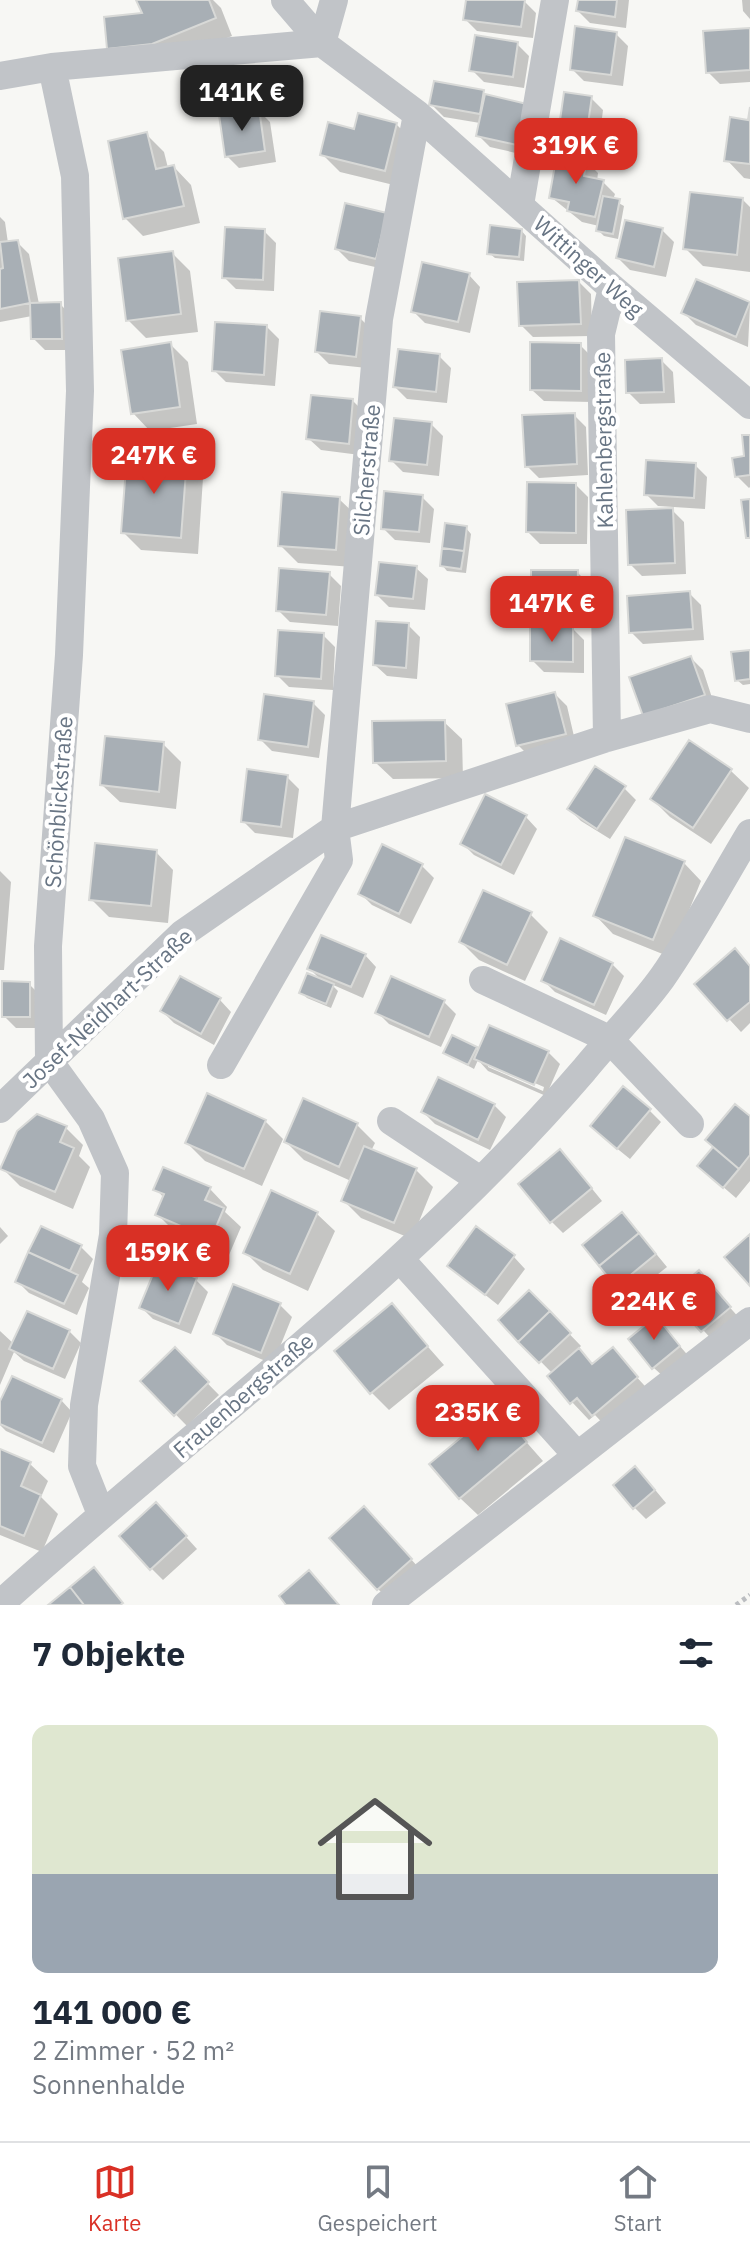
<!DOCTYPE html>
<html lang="de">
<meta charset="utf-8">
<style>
body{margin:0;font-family:"IBM Plex Sans",sans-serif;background:#f6f6f7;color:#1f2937;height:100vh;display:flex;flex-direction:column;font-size:30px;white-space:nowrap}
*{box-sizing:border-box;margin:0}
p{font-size:26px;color:#747a83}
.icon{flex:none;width:44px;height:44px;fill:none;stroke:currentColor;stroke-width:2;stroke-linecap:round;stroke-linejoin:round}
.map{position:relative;height:1605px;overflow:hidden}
.panel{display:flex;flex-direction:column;background:#fff;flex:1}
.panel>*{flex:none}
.price{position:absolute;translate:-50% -68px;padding:0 18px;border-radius:16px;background:#d93025;color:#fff;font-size:26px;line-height:52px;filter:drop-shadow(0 2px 4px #0008)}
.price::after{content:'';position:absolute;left:50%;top:48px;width:24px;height:18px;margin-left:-12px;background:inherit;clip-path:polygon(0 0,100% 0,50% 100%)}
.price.selected{background:#222;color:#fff}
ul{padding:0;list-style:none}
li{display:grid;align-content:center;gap:16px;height:424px;padding:0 32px}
li span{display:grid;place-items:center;height:248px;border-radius:16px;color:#555}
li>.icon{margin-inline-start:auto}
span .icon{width:144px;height:144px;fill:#fffc;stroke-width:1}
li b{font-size:34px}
h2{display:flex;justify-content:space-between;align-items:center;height:96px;padding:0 32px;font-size:34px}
.tabs{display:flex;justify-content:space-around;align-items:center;height:112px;border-top:2px solid #e0e1e3;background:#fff;font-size:22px;color:#747a83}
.tabs a{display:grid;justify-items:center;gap:4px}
.tabs .selected{color:#d93025}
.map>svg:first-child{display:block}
.shadow{fill:#0003;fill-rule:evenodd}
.building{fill:#a8afb5;stroke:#d8d9d7;stroke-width:2}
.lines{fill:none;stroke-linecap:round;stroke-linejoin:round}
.path{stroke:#bbbdc0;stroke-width:5;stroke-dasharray:4 4;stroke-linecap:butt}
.minor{stroke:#c1c4c8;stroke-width:28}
.labels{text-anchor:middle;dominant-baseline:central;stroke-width:8;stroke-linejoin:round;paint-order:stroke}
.street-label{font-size:22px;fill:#687584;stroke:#fff}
</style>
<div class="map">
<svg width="750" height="1605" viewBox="0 0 750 1605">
<rect width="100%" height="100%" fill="#f7f7f4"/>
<!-- shadow -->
<path class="shadow" d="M138 0H213L221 8 232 36 170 60 127 66 145 14Z
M468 0 524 1 536 13 533 38 477 31 465 19Z
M580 0H629L626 28 590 23 578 11Z
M742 0H750V19L743 11Z
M750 30V82L720 84 708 72Z
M616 34 628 46 623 86 584 81 572 69Z
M517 44 529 56 524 88 484 82 472 70Z
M483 92 489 97 529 156 490 147 478 135 480 123 444 117 432 105Z
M591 98 603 110 599 142 573 138 562 126Z
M258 110 270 122 276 162 239 168 227 156Z
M750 122V179L744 178 727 160Z
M396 124 414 142 402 187 340 172 322 154 355 131Z
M146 134 164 152 168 168 174 167 191 185 200 223 143 236 125 218Z
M586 161 598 173 597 181 603 182 615 194 613 200 624 206 618 239 604 236 598 230 599 226 582 222 551 197Z
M743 200 750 207V272L703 266 685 248Z
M347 205 388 270 349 261 337 249Z
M0 217 5 222 8 243 17 242 29 254 39 304H60L72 316 73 350H45L33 338 32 316 0 322Z
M521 230 526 236 524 261 495 258 489 253Z
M662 230 674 242 666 277 630 270 618 258Z
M264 231 276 243 274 291 236 289 224 277Z
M172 253 190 271 198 332 146 338 128 320Z
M469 275 480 287 470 333 425 323 413 311Z
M579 282 591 294 592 336 533 337 521 325Z
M697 282 750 305 748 347 696 325 684 313Z
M360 318 372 330 367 368 329 364 317 352Z
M267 327 279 339 275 386 226 382 214 370Z
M170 344 188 362 197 424 150 431 133 413Z
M580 345 592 357V402L544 401 532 390Z
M439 356 451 368 447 403 407 399 395 387Z
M661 360 673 372 675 403 640 404 628 392Z
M352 400 364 412 360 455 321 450 309 439Z
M574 415 586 427 588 475 539 478 527 466Z
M431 424 443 436 439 476 403 472 391 460Z
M750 437V487L749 488 737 476 746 458Z
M186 460 203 478 198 554 141 550 123 532Z
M695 465 707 477 705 509 658 506 646 494Z
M576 485 588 497 587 544H540L528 532Z
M422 497 434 509 430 543 395 540 383 528Z
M339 499 357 516 353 567 298 563 280 545Z
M672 510 684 522 686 574 642 576 630 564Z
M466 528 471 534 466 573 447 571 442 565Z
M416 568 428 579 425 610 389 607 377 595Z
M577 572 589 584 588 616 545 615 533 603Z
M329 574 341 586 338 626 290 622 278 610Z
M689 593 701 605 704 640 643 644 631 632Z
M408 625 420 637 417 679 387 676 375 665Z
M572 628 584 640V673L544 672 532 660Z
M323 635 335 647 333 690 289 687 277 675Z
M750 652V684L743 685 737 680Z
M691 658 703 670 715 707 657 727Z
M555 694 567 706 576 745 530 757 518 745Z
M313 703 325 715 319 758 272 751 260 739Z
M444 722 462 739 463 778 393 779 375 762Z
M690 743 731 771 749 788 711 844 670 817 652 799Z
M163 744 181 762 176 809 120 802 102 785Z
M287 777 299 789 293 838 255 833 243 821Z
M624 788 636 800 610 839 581 821 569 809Z
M526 817 537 829 514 875 474 855 462 843Z
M156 852 173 870 168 923 109 917 91 899Z
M684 863 701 881 670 957 613 934 596 916Z
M422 866 434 878 411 924 372 905 360 893Z
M0 871 11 882 4 970H0Z
M530 914 548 932 525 981 479 960 461 942Z
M365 955 376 967 363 998 331 984 338 991 331 1008 307 998 302 993 322 981 309 968Z
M612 964 624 976 606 1015 555 992 543 980Z
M750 967V1023L741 1032 697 984Z
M29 984 41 996V1028H16L4 1016Z
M220 1000 231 1012 214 1045 174 1023 162 1011Z
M444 1002 456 1014 441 1047 389 1024 377 1012Z
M476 1049 479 1052H548L560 1064 546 1096 488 1071 478 1060 474 1069 445 1053ZM488 1063 544 1087 543 1091 488 1067Z
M494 1105 506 1117 490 1150 435 1124 423 1112Z
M649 1110 661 1122 630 1159 604 1138Z
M750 1119V1181L736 1198 699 1166 715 1147Z
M265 1121 283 1139 262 1186 205 1161 187 1143Z
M357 1125 375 1143 371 1151 416 1170 433 1187 412 1239 361 1218 343 1200 351 1181 304 1160 286 1142Z
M65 1127 83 1145 79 1156 90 1167 73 1209 20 1186 2 1168Z
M572 1164 602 1201 563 1233 551 1221Z
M156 1189H210L227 1207 225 1212 241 1227 229 1255 175 1232 157 1214 164 1198Z
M317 1214 335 1231 308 1291 263 1270 245 1252Z
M0 1227 8 1236 0 1244Z
M634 1227 667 1267 629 1297 617 1286Z
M42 1229 81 1247 93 1259 82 1282 89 1288 77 1315 29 1293 17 1281Z
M514 1257 525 1269 498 1305 449 1266Z
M196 1280 208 1292 191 1334 153 1319 141 1307Z
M710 1285 741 1320 715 1343 672 1296Z
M529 1292 581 1346 577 1350 594 1366 612 1350 654 1396 611 1432 595 1415 589 1420 572 1402 552 1373 500 1320Z
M280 1305 292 1317 273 1364 227 1345 215 1333Z
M392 1306 444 1365 389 1410 372 1393Z
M0 1331 14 1344 69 1331 81 1343 65 1379 24 1361 14 1352 0 1385Z
M667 1331 691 1359 666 1379 654 1368Z
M175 1350 219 1395 187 1426 143 1381Z
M61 1400 72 1412 54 1453 6 1431 0 1425V1406Z
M498 1410 543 1461 478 1515 460 1498Z
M0 1451 30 1464 48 1481 41 1497 58 1514 42 1552 0 1535Z
M647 1480 666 1503 646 1519 634 1507Z
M168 1517 197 1549 163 1580 151 1568Z
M382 1527 428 1578 394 1605 378 1589Z"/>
<!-- building -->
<path class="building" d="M136 0H209L216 18 152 44 107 49 104 17 142 13Z
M466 0H525L521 27 463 20Z
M578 0H617L615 17 576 11Z
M575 26 617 32 611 75 570 70Z
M750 28V70L706 73 703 31Z
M475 35 518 42 513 77 469 71Z
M434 81 484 90 480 114 429 105Z
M564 92 592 96 587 131 559 127Z
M485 94 527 104 517 145 476 136Z
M750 107V164L724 161 730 117 748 120Z
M259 108 265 151 225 157 219 115Z
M358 113 397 123 385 171 320 155 328 122 354 129Z
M147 132 156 169 174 165 184 206 123 219 108 141Z
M557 154 587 159 584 176 604 180 595 217 567 211 569 202 549 198Z
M690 192 743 198 737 255 683 249Z
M603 196 620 199 613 234 596 231Z
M345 203 387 213 376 259 335 249Z
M625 220 663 228 654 267 616 258Z
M490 225 522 229 519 257 487 254Z
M225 227 265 229 263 280 222 278Z
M18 240 30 303 0 309V269L3 268 0 242Z
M173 251 181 314 126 321 118 258Z
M422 262 470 273 458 322 411 312Z
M696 279 750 302 736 337 681 313Z
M579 280 581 324 519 326 517 282Z
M61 302 62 339H31L30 303Z
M320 311 361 316 356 357 315 352Z
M215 322 267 325 264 375 212 371Z
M171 342 180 407 131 414 121 350Z
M530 342 581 343V391L530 390Z
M398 349 440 354 436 392 393 387Z
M662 358 664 392 626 393 625 360Z
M311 395 353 399 349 444 306 439Z
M575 413 577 464 525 467 522 415Z
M394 418 432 422 427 465 389 461Z
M742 435H750V475L735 477 732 458 744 456Z
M127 454 187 458 181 538 121 533Z
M646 460 696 463 694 498 644 495Z
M527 482 576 483V533L526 532Z
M384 491 423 495 419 532 381 529Z
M282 492 340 497 336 550 278 546Z
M750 499V538H746L741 500Z
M673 508 675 563 628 565 626 510Z
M445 523 467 526 464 551 442 548Z
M442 548 464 551 461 569 440 566Z
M379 562 417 566 413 599 375 595Z
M279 568 330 572 326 615 276 611Z
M531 570H578L577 604H531Z
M690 591 693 629 629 633 627 596Z
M376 621 409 623 406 668 373 665Z
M530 625 573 626V662L530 661Z
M278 630 324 633 321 679 275 676Z
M750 650V679L735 681 731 652Z
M691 656 705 695 643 716 629 677Z
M555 692 566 734 516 746 506 704Z
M264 694 314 701 308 747 258 740Z
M445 720 446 761 373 763 372 721Z
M105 736 164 742 159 792 100 785Z
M689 740 732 769 693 828 650 799Z
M595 766 626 786 597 829 567 809Z
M247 769 288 775 281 827 241 822Z
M485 794 527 815 501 865 460 844Z
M625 837 685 861 653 940 593 916Z
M95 843 157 850 151 906 89 900Z
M382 844 423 864 399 914 358 894Z
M483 890 532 912 507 965 459 942Z
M321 935 366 954 351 987 307 969Z
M560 938 613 963 594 1005 541 981Z
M735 948 750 966V1002L727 1021 694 984Z
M307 973 334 984 326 1004 299 993Z
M180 976 221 998 201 1034 160 1011Z
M391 976 445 1000 429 1037 375 1013Z
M2 981 30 982V1017H2Z
M489 1025 549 1051 534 1085 474 1059Z
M452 1035 477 1047 468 1065 443 1053Z
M438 1077 495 1104 478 1140 421 1112Z
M623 1086 651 1109 617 1149 590 1126Z
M207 1093 266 1120 244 1169 185 1143Z
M303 1098 358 1123 339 1167 284 1142Z
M735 1104 750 1116V1155L739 1169 705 1140Z
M37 1114 67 1126 60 1142 74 1148 55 1192 0 1169 17 1131Z
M364 1146 417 1168 394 1223 341 1201Z
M713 1147 739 1169 723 1188 697 1166Z
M560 1149 592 1188 550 1223 518 1184Z
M163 1167 211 1187 205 1200 224 1208 211 1239 155 1215 164 1194 153 1190Z
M271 1190 318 1212 290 1274 243 1253Z
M622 1212 639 1233 599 1266 582 1245Z
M41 1226 82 1245 70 1271 28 1252Z
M476 1226 515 1255 485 1295 447 1266Z
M639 1233 656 1254 616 1287 599 1266Z
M750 1234V1286L724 1257Z
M28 1252 78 1275 64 1304 15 1282Z
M158 1262 197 1278 179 1324 139 1308Z
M699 1270 731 1307 701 1332 669 1296Z
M233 1284 281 1303 261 1353 213 1334Z
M529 1290 550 1311 518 1342 498 1320Z
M392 1303 428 1346 370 1394 334 1351Z
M27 1311 70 1330 53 1369 9 1349Z
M550 1311 571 1333 539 1363 518 1342Z
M656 1316 680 1346 652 1369 628 1339Z
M175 1347 209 1382 174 1416 140 1381Z
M613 1347 638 1377 592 1416 577 1398 570 1404 547 1376 579 1348 592 1364Z
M12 1376 62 1399 42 1443 0 1424V1401Z
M498 1407 527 1442 459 1499 429 1464Z
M0 1449 31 1462 21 1486 41 1495 24 1536 0 1526Z
M635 1466 655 1490 633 1509 613 1485Z
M156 1502 187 1536 150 1570 119 1536Z
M364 1506 412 1559 377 1590 329 1538Z
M94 1567 123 1603 120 1605H84L70 1587Z
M309 1570 339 1605H286L279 1596Z
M70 1587 84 1605H48Z"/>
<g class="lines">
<!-- path -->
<path class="path" d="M736 1605 750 1595"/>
<!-- minor -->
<path class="minor" d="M285 0 322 43 417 114 612 288 750 405
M52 67 75 176 80 391 69 655 48 946 49 1061 91 1119 115 1173 113 1235 84 1405 82 1466 101 1514
M0 76 52 67 322 43 334 0
M520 205 555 0
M607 738 601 334 612 288
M483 980 609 1039 690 1124
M221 1065 339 860 335 828 379 319 417 114
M0 1109 182 934 335 828 607 738 710 709 750 719
M391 1121 480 1180
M400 1259 576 1454
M0 1604C196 1428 412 1270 584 1070 609 1039 639 1010 662 978 694 932 721 881 750 833
M386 1605 750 1321"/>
</g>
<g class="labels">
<!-- street labels -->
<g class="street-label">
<text transform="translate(589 266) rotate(42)">Wittinger Weg</text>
<text transform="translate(603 440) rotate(-91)">Kahlenbergstraße</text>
<text transform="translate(366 470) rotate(-85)">Silcherstraße</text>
<text transform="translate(58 802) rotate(-86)">Schönblickstraße</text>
<text transform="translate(107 1008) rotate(-43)">Josef-Neidhart-Straße</text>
<text transform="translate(243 1395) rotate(-41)">Frauenbergstraße</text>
</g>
</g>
</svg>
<b class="price selected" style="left:242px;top:133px">141K €</b>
<b class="price" style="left:576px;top:186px">319K €</b>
<b class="price" style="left:154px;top:496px">247K €</b>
<b class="price" style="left:552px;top:644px">147K €</b>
<b class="price" style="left:168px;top:1293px">159K €</b>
<b class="price" style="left:654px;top:1342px">224K €</b>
<b class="price" style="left:478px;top:1453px">235K €</b>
</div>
<section class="panel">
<h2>7 Objekte<svg class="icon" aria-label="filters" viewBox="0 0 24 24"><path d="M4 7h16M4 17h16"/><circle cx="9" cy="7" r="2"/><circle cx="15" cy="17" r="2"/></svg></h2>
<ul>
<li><span style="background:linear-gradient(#dfe7d0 60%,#9aa5b1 0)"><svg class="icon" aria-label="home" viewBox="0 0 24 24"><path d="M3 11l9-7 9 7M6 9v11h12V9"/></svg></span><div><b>141 000 €</b><p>2 Zimmer · 52 m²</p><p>Sonnenhalde</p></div></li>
</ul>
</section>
<nav class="tabs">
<a class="selected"><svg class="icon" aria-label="map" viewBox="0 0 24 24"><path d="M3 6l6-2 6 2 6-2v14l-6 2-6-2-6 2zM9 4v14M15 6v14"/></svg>Karte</a>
<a><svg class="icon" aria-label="saved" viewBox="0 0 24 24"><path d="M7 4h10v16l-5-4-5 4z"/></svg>Gespeichert</a>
<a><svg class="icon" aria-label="home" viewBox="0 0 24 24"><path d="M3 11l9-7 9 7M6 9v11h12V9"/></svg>Start</a>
</nav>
